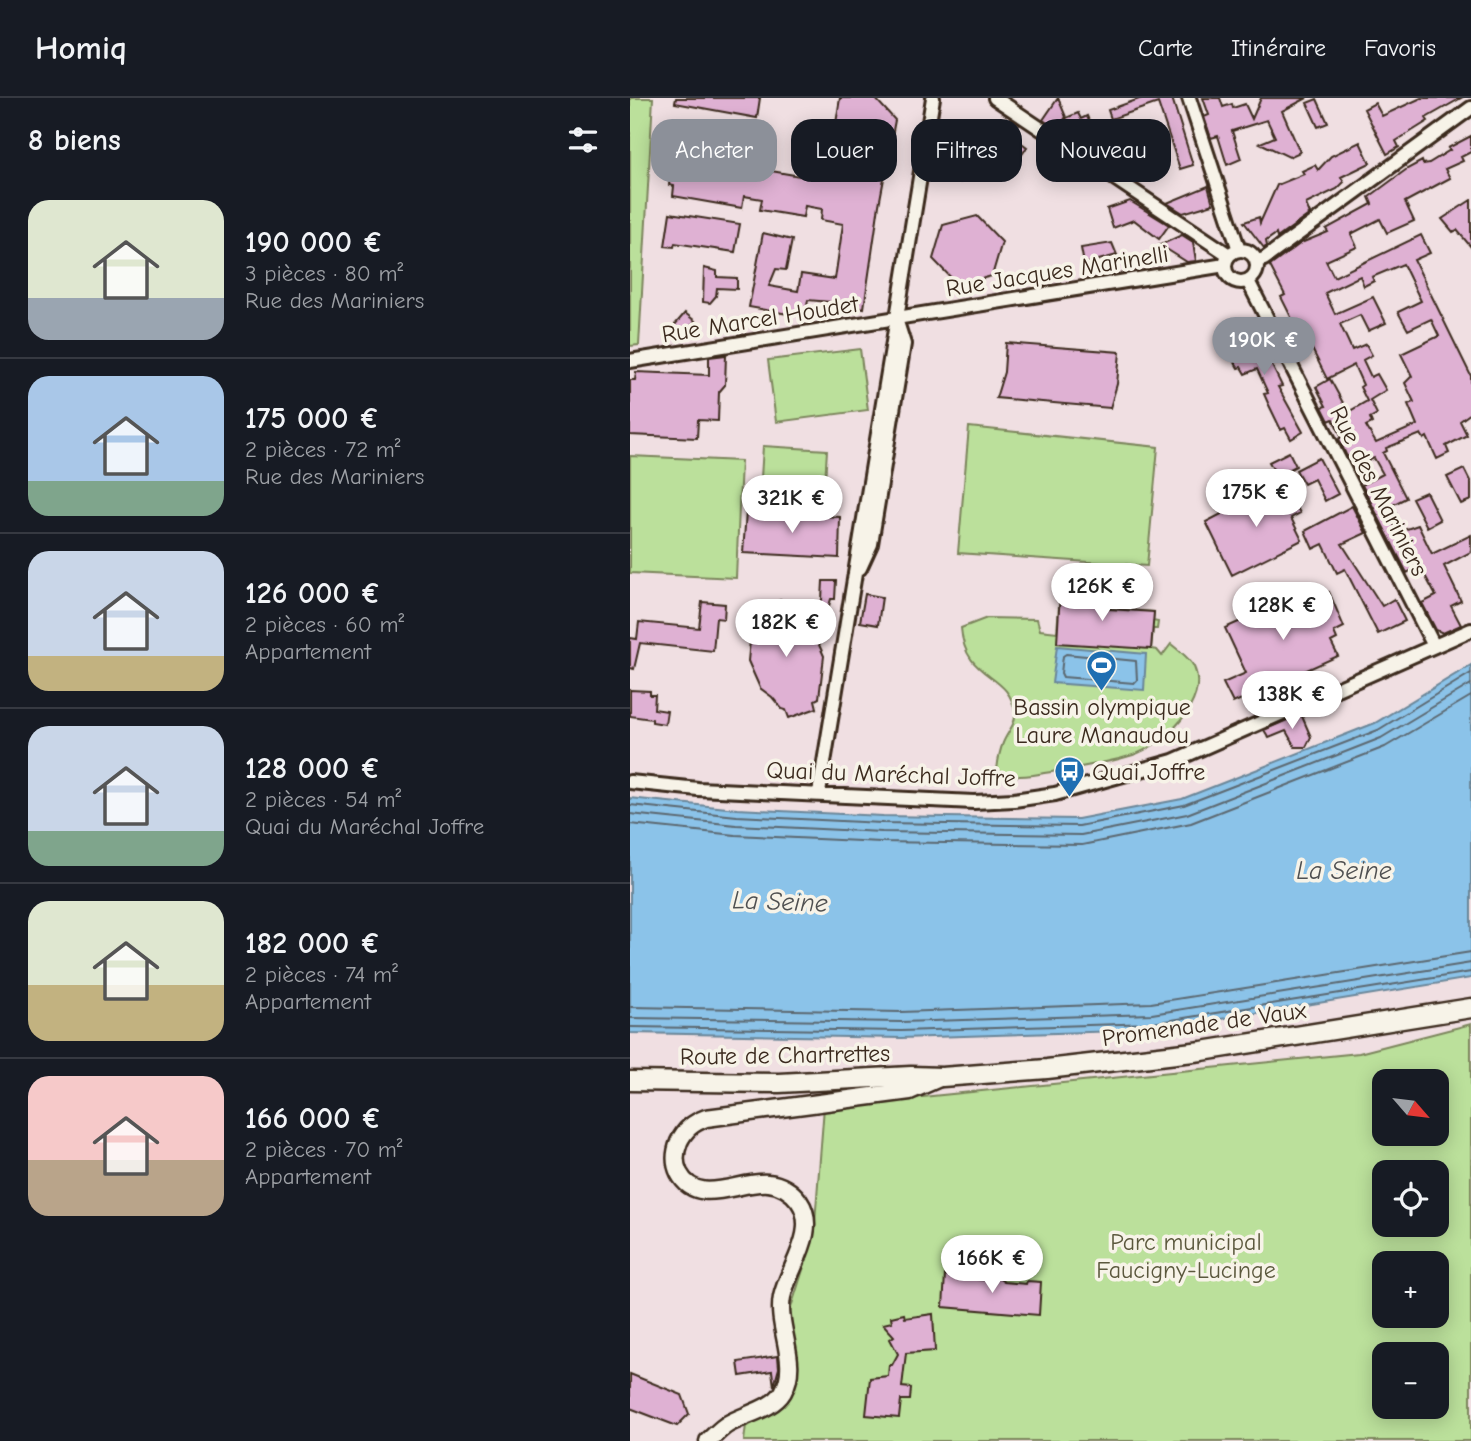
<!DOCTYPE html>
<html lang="fr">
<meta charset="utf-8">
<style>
body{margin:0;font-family:"Comic Neue",sans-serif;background:#20242c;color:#f1f3f6;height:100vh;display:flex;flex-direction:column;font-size:26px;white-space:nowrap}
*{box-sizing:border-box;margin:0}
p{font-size:23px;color:#9ea1a6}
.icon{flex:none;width:38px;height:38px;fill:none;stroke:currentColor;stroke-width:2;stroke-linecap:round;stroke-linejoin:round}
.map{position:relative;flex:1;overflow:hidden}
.drawer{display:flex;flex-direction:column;background:#171b24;width:630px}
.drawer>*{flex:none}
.hud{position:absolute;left:21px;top:21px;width:665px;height:63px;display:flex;gap:14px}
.needle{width:46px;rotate:118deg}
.controls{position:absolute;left:742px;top:971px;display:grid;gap:14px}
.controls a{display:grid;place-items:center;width:77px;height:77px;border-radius:14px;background:#171b24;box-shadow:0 4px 18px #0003;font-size:35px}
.price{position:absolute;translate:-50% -60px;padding:0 16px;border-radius:24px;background:#fff;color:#222;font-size:23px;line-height:46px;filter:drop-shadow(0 2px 4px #0008)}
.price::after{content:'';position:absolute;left:50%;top:42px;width:21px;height:16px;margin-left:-10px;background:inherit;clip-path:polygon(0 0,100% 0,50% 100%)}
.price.selected{background:#8c9099;color:#fff}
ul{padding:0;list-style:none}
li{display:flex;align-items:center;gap:21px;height:175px;padding:0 28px}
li+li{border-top:2px solid #363941}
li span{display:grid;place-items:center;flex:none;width:196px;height:140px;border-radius:21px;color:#555}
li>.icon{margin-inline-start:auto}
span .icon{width:84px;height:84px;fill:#fffc;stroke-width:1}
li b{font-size:30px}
h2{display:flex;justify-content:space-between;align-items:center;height:84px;padding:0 28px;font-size:30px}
.chip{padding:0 24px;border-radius:21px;background:#171b24;box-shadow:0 4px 18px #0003;font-size:24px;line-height:63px}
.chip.selected{background:#8c9099;color:#fff}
header{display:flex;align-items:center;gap:42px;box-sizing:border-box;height:98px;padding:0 35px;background:#171b24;border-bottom:2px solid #363941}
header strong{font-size:33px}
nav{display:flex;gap:38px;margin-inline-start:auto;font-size:24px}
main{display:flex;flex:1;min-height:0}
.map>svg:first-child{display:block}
.green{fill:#bbe09b;stroke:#7b855c;stroke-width:2;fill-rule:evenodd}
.water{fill:#8bc3e9;stroke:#6b8698;stroke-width:2}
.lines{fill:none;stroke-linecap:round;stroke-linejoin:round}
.shore{stroke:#5b676f;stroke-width:2}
.building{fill:#dfb1d3;stroke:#3b2a1e;stroke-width:2;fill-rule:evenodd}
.minor-casing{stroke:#3b2a1e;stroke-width:18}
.tertiary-casing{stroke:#3b2a1e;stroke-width:21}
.secondary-casing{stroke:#3b2a1e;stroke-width:23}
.minor{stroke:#f7f3e8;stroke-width:12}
.tertiary{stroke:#f7f3e8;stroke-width:16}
.secondary{stroke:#f7f3e8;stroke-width:18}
.labels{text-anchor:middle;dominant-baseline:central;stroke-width:7;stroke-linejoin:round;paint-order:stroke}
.street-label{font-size:24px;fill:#3b2a1e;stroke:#f7f3e8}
.poi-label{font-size:24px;fill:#3b2a1e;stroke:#f7f3e8}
.park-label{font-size:24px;fill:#5b583d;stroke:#f7f3e8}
.water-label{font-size:26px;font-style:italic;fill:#4f5051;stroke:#f7f3e8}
</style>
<header>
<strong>Homiq</strong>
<nav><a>Carte</a><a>Itinéraire</a><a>Favoris</a></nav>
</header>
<main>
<section class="drawer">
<h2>8 biens<svg class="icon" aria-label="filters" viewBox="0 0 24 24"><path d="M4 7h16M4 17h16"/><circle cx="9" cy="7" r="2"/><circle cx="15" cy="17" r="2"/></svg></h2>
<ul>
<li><span style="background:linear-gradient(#dfe7d0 70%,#9aa5b1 0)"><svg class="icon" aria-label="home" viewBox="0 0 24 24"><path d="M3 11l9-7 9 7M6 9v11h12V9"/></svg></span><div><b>190 000 €</b><p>3 pièces · 80 m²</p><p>Rue des Mariniers</p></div></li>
<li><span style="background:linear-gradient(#a9c7e8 75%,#7fa58c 0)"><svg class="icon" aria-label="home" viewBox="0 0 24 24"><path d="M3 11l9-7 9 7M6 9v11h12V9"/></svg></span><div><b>175 000 €</b><p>2 pièces · 72 m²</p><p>Rue des Mariniers</p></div></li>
<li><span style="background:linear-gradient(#c9d6e8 75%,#c2b280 0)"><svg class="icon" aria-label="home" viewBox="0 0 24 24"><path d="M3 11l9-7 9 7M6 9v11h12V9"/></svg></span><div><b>126 000 €</b><p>2 pièces · 60 m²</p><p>Appartement</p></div></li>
<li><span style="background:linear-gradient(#c9d6e8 75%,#7fa58c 0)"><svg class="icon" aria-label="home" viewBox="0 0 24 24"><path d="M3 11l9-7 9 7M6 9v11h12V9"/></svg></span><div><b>128 000 €</b><p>2 pièces · 54 m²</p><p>Quai du Maréchal Joffre</p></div></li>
<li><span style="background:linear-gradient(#dfe7d0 60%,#c2b280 0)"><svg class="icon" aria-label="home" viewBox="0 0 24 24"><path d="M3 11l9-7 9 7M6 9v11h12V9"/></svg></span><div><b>182 000 €</b><p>2 pièces · 74 m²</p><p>Appartement</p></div></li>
<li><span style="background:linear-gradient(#f6c9c9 60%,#b9a48a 0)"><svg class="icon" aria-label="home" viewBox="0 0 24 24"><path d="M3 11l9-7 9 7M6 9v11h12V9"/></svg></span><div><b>166 000 €</b><p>2 pièces · 70 m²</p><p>Appartement</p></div></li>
</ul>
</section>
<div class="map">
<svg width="841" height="1343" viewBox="0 0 841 1343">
<rect width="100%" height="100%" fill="#f0dfe2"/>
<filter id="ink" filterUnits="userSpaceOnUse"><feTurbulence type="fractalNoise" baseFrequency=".0143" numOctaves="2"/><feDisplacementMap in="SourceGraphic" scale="14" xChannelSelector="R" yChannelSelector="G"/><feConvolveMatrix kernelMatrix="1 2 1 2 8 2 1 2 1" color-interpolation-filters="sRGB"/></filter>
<g filter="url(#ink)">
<!-- green -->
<path class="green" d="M0 0H23L9 247 0 248Z
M230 251 238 312 146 324 138 262Z
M339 329 528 349 517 468 328 455Z
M133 348 197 352 193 416 129 412Z
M0 358 111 363 106 480 0 475Z
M429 508 524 514 523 523 528 524 527 531H523L521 551 527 552 532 558 541 546C549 553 560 560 564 569 580 603 534 647 503 657 472 667 436 671 403 677 389 679 379 679 367 672 368 663 369 654 373 645 377 634 386 627 385 615 380 573 335 584 331 530L357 520 407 521 410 532 427 534Z
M841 926V1343H114L116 1327 157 1299 159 1216 184 1137 194 1009 729 955ZM754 984H807V1036H754ZM754 1074H807V1127H754ZM754 1166H807V1218H754ZM754 1256H807V1309H754Z"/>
<!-- water -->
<path class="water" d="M427 548 516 556 514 592 422 585Z
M841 567V880L523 932 271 940 0 935V700L107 711 253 718 448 721 552 701 745 625Z"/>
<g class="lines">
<!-- shore -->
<path class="shore" d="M436 556 506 563 507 582 504 585 433 579 431 575 433 558Z
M0 707 107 718 252 725 449 728 554 707 748 632 841 575
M0 716 106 727 252 734 451 737 557 716 751 640 841 586
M0 726 105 737 251 744 452 747 561 725 755 649 841 598
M0 909 271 914 521 905 841 854
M0 920 271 924 522 916 841 865
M0 929 271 933 523 925 841 874"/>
</g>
<!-- building -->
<path class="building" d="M46 0H130L127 20 45 5Z
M210 0H245L265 22 249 107 234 210 216 207 212 215 199 208 200 204 178 202 175 219 119 209 133 135 162 142 156 172 146 171 139 188 168 193 171 176 205 181 213 126 191 122 192 111 175 108 173 119 130 112 132 101 114 98 112 110 43 98 44 88 39 87 40 78 46 79 47 70 97 78 100 60 50 52 51 43 46 42 47 33 53 34 54 25 124 36 120 65 142 68 141 73 176 79 177 73 198 76Z
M428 0 436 19 427 31 413 22Z
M512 0H542L563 67 550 71 528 5 481 21 478 12Z
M573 0H590L593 9 602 6 603 10 615 6 622 21 631 0H677L652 13 670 54 659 59 630 45 645 39 637 22 602 33 611 61 597 67 588 38 581 40 574 19 579 17Z
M791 0H831L796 20 798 23 766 43 769 49 757 56 734 11 745 5 752 18Z
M687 1 698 25 688 29 677 5Z
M448 15 451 21 457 18 464 35 443 38 436 20Z
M359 21 397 49 385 67 358 49 334 58 330 84 309 81 313 39 337 36Z
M841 38V54L831 59 833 63 815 71 820 80 775 104 784 123 757 135 750 121 721 136 727 149 696 163 704 179 791 137 800 155 784 162 841 278V315L830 323 837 337 816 348 819 355 807 361 797 339 794 341 791 336 756 350 757 353 753 355 776 400 762 407 766 415 759 418 768 434 788 427 802 456 841 437V454L814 468 831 503 821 508 831 527 813 535 806 532 792 505 806 498 790 468 777 475 732 387 753 376 744 360 734 365 730 364 726 354 717 359 709 341 712 339 703 321 699 323 692 309 696 308 686 289 700 281 718 314 737 303 730 289 733 287 724 267 697 281 668 223 664 225 651 199 655 197 640 168 671 145 698 134 696 131 742 106 739 99 777 71 792 63 793 66 799 65 820 52 818 50ZM773 166 791 203 768 214 778 232 801 221 809 238 771 256 782 278 775 285 784 304 778 306 787 327 746 345 736 328 742 325 740 320 747 316 740 302 756 292 747 276 741 279 733 262 742 257 736 246 722 252 710 226 730 217 738 233 756 225 743 199 705 216 695 195 730 178 734 188 744 183 742 179Z
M730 44 740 65 711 79 714 84 707 91 676 106 680 116 647 140 646 136 636 143 637 148 634 150 614 124 629 119 630 125 647 87 674 76 672 73 685 67 688 72 701 58Z
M578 88 583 106 553 115 537 105Z
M841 102V149L827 132 823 134 812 121Z
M500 103 539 127 529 141 504 122 483 130 477 111Z
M40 115 110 126 105 154 45 145 44 149 35 148Z
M347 118 372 144 362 178 328 187 303 161 313 127Z
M552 137 563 144 566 163 557 164 530 147Z
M482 145 487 157 454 166 451 150Z
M74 170 87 173V179L107 180V191L87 190 86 198 80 205 73 204Z
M55 215 65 223 53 238 43 229Z
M615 223 623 239 627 237 652 288 648 289 673 334 661 341 655 330 651 332 638 305 634 296 638 295 627 271 615 276 611 269 608 270 598 252 611 245 603 229Z
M376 245 490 254 487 286 480 310 366 300 374 274Z
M96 257 95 287 89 294 88 323 68 322 67 340 0 337V282H5L6 274 79 277V259Z
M659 354 666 368 647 378 639 364Z
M689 360 708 396 695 403 684 381 674 386 666 372Z
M834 371 841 385V402L831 406 817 379Z
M645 388 650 398 659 394 670 415 661 420 672 442 602 477 576 424Z
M796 394 810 422 797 429 782 400Z
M722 408 736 435 712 446 752 508 764 501 775 523 748 536 715 471 707 475 693 446 683 451 675 433Z
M116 414 210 419 209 460 113 455Z
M193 483H206L205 501H201L195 521 191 520Z
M676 487 682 501 699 494 714 529 704 534 707 541 701 544 708 558 603 605 593 585 616 575 595 530 667 498 665 492Z
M430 495 481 499 480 511 524 514 521 551 427 545Z
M235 496 252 499 248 527 230 524Z
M151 502 155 510H159L177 531H182L194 558 189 600 185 602 187 610 159 620 156 612 152 611 142 599 130 590 118 563 121 533 126 520 123 514 125 511Z
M72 504 95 506 94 521 86 520 83 553 10 545 4 571 0 570V540L7 541 9 524 69 530Z
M0 592 20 593V597H25L24 611 37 613 35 626 22 624V621L0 618Z
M671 616 681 639 676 649H665L656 633 639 640 634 632Z
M315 1177 354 1182 367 1179 374 1184 396 1186 397 1183 411 1184 409 1217 313 1209Z
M274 1216 275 1220 303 1216 305 1253 276 1255 272 1289 281 1290 280 1302H271L269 1320 236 1317 240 1280 258 1278 259 1267H262L268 1256 260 1241 264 1238 253 1226 262 1224 261 1219Z
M148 1258 149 1270 144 1288 142 1273 110 1278 108 1264Z
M0 1276 52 1297 59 1316 47 1328 0 1310Z"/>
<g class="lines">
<defs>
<path id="minor" d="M365 0 599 157
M559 0 609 152
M595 168a16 16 0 1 1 32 0a16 16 0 1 1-32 0Z
M627 163 634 161 841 10
M618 183 804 548
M0 263 595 167
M230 470 241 446 274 246 267 224
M0 684 68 691 344 704 384 702 425 696 543 663 841 532
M189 695 303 0"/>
<path id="tertiary" d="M78 1343C85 1337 91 1330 98 1326 115 1316 143 1311 153 1294 170 1264 146 1230 152 1199 158 1170 190 1133 169 1103 162 1093 150 1086 138 1085 110 1082 67 1110 49 1075 44 1065 45 1054 49 1044 55 1031 63 1025 76 1020L280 993 312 979"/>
<path id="secondary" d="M0 983 149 985 281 978 312 979 417 971 572 953 841 910"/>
</defs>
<!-- minor casing -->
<use href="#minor" class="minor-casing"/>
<!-- tertiary casing -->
<use href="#tertiary" class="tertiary-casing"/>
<!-- secondary casing -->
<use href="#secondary" class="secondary-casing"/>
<!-- minor -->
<use href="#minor" class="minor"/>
<!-- tertiary -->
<use href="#tertiary" class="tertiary"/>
<!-- secondary -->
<use href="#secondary" class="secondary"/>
</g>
</g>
<!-- icons -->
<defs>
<symbol id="stadium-pin" viewBox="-11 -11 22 30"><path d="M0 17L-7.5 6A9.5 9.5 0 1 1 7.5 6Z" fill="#1f6fb2" stroke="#f7f3e8"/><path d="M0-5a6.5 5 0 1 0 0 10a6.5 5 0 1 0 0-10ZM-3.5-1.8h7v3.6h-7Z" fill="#fff"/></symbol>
<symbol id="bus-pin" viewBox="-11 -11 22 30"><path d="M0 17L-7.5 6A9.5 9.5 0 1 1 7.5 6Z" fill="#1f6fb2" stroke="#f7f3e8"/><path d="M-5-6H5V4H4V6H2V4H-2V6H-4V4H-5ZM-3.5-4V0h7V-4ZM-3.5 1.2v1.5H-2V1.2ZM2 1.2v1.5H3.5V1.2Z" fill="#fff"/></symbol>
</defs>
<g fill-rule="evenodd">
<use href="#stadium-pin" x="454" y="550" width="35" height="47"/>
<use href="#bus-pin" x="422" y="656" width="35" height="47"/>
</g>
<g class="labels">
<!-- street labels -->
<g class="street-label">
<text transform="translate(427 173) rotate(-9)">Rue Jacques Marinelli</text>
<text transform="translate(130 221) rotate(-9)">Rue Marcel Houdet</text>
<text transform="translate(749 393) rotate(63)">Rue des Mariniers</text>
<text transform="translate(261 676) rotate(2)">Quai du Maréchal Joffre</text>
<text transform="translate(574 926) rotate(-8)">Promenade de Vaux</text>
<text transform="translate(155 957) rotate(-1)">Route de Chartrettes</text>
</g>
<!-- poi labels -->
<g class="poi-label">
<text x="472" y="609">Bassin olympique<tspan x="472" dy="28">Laure Manaudou</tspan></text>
<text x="462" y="674" text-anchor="start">Quai Joffre</text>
</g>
<!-- park labels -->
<g class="park-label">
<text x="556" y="1144">Parc municipal<tspan x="556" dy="28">Faucigny-Lucinge</tspan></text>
</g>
<!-- water labels -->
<g class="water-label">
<text x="714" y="773">La Seine</text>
<text transform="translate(150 804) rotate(2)">La Seine</text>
</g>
</g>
</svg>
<div class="controls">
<a><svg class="needle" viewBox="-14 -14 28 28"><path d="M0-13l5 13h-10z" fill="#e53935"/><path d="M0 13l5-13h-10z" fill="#9ea1a6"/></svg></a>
<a><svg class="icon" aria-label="locate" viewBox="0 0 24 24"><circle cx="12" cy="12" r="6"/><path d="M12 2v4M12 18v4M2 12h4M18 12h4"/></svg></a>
<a>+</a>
<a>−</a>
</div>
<b class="price selected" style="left:634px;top:279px">190K €</b>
<b class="price" style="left:626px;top:431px">175K €</b>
<b class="price" style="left:162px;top:437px">321K €</b>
<b class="price" style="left:472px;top:525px">126K €</b>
<b class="price" style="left:653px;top:544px">128K €</b>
<b class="price" style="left:156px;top:561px">182K €</b>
<b class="price" style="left:662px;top:633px">138K €</b>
<b class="price" style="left:362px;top:1197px">166K €</b>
<div class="hud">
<a class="chip selected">Acheter</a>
<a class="chip">Louer</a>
<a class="chip">Filtres</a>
<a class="chip">Nouveau</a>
</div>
</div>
</main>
